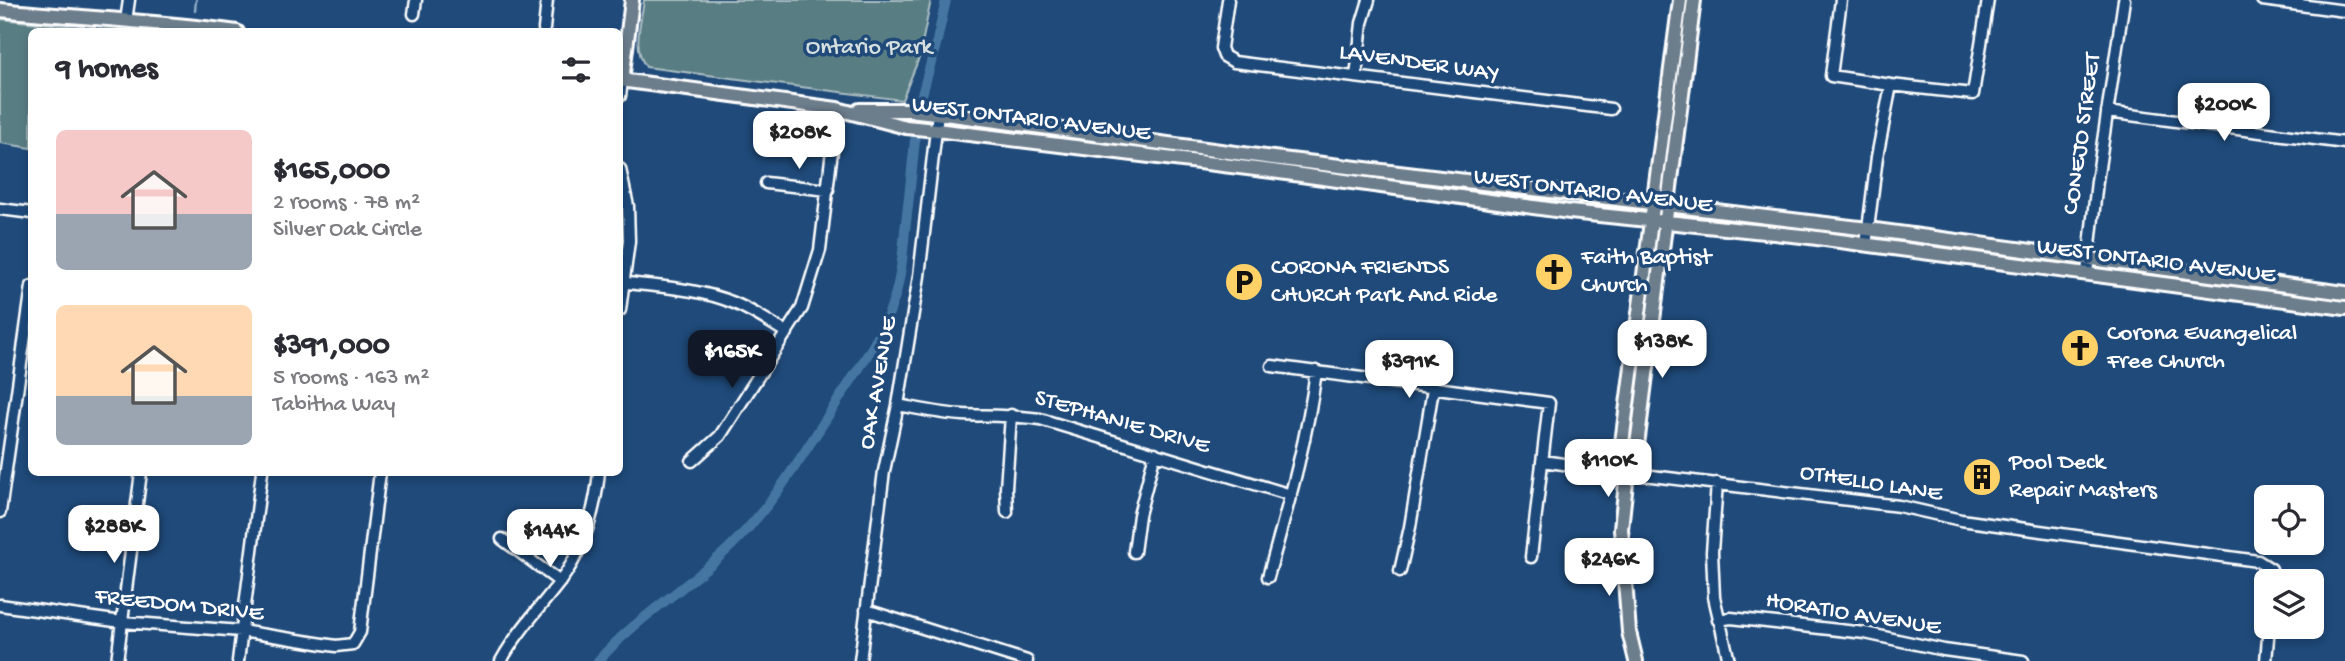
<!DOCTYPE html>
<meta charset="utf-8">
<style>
body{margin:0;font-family:"Gochi Hand",sans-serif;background:#f7f7f7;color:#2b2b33;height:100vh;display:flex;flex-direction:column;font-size:26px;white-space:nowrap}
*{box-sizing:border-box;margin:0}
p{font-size:23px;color:#7c7c81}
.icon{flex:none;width:38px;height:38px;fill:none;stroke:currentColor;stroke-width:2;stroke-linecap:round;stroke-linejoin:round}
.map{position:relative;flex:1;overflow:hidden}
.panel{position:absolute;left:28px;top:28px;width:595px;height:448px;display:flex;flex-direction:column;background:#fff;border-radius:10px;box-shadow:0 4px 10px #0003}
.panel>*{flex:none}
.fabs{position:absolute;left:2254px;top:485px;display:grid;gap:14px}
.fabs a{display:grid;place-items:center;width:70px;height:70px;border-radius:10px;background:#fff;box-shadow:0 4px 10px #0003;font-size:35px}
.price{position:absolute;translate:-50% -60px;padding:0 16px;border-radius:14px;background:#fff;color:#222;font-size:23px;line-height:46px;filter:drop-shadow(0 2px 4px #0008)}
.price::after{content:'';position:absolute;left:50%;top:42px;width:21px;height:16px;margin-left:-10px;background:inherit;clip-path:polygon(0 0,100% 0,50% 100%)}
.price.on{background:#111827;color:#fff}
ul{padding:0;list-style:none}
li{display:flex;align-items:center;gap:21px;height:175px;padding:0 28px}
li span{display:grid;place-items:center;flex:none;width:196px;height:140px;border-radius:10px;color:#555}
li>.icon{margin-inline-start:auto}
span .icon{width:84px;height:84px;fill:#fffc;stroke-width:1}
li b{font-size:30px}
h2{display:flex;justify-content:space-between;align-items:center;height:84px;padding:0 28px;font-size:30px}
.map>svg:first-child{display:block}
.green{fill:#597e84;stroke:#acbec2;stroke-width:2}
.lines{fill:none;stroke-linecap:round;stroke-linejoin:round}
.stream{stroke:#8fadc7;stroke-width:2.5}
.canal{stroke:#4576a2;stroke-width:10}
.minor-casing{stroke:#fff;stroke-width:15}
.major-casing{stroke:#fff;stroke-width:18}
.minor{stroke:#1f4a7a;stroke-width:10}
.major{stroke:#6c7d8c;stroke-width:12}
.labels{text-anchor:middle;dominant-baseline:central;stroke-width:7;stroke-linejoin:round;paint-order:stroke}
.park-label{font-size:24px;fill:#d6dfe0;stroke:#1f4a7a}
.street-label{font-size:24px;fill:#fff;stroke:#1f4a7a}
.poi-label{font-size:24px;fill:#fff;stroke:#1f4a7a;text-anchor:start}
</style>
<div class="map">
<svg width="2345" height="661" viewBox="0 0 2345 661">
<rect width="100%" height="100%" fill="#1f4a7a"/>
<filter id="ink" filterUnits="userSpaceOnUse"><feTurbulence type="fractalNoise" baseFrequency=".0143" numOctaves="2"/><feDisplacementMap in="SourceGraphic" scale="14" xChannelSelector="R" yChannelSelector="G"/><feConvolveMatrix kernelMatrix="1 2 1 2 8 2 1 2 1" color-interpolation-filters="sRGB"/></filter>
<g filter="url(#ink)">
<!-- green -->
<path class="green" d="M644 0H931L919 58 902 100 646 67C632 47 641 23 644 0Z
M0 19 95 29 165 31 32 32 31 148 0 143Z"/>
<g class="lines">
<!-- stream -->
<path class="stream" d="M195 11 196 0"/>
<!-- canal -->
<path class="canal" d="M921 98 937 41 946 0
M598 661C637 617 689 587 731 546 773 505 803 454 835 405 857 371 882 338 894 299 901 277 903 253 905 230 909 200 912 170 915 140"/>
<defs>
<path id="minor" d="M1228 0 1221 48 1224 56 1234 62 1611 109
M1841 0 1831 76 1891 85 1877 157 1866 245
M2262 0 2345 11
M414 14 416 0
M126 21 129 0
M544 29 547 0
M1356 77 1362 23 1369 0
M1891 85 1973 94 1988 0
M620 96 622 81
M2107 112 2345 143
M620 169 628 206 629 241 620 310
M766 183 828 190
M0 209 32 213
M2087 273 2097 181 2124 0
M620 282C657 287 698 288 734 303 753 311 770 322 787 333
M1272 366 1549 403 1531 557
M898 405C920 409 941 414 963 415 989 416 1014 415 1040 419L1291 495
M692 461 720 436 802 308 820 250 837 109
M1542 461 1627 473 1899 506 1961 520 2258 561 2271 569 2274 581
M1717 483 1712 552 1714 597 1729 661
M0 512 32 286
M1007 512 1006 488 1011 415
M502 539 560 582
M1134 552 1139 515 1155 453
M1400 571 1410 527 1433 389
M1268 577C1287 509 1307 441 1316 371
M0 605 122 622 241 631 336 646 353 644 360 632 380 472
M866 610 1027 661
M1718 620 1731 618 1865 633 1944 650 2023 661
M117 661 141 472
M238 661 262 472
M501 661C517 632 539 609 559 583 584 550 595 513 599 472
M860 661 884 471 898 405 919 276 938 113
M2266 661 2269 626"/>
<path id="major" d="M0 10C79 18 158 21 237 32
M620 80 837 109 906 127 936 130 1272 171 1570 212 1802 236 2345 308
M622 81 632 0
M859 110H909L952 115 1273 158 1868 229 2345 293
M1627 473 1620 458 1680 0
M1636 661 1629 632 1621 529 1627 473 1635 461 1694 0"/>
</defs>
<!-- minor casing -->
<use href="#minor" class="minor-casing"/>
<!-- major casing -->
<use href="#major" class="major-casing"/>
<!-- minor -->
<use href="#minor" class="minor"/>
<!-- major -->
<use href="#major" class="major"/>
</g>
</g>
<!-- icons -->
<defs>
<symbol id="church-disc" viewBox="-11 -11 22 22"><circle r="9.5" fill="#ffd166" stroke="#1f4a7a"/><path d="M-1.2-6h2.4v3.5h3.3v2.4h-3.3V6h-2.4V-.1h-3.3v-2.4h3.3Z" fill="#111"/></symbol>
<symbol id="parking-disc" viewBox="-11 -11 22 22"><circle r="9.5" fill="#ffd166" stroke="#1f4a7a"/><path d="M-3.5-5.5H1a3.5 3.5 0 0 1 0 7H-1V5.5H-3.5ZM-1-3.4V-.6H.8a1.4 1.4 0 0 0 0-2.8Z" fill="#111"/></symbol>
<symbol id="building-disc" viewBox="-11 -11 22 22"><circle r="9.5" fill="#ffd166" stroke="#1f4a7a"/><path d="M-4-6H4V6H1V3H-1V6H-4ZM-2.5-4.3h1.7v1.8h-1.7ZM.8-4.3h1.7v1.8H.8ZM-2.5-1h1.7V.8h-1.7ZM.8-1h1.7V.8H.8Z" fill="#111"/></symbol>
</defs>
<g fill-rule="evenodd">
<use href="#church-disc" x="1532" y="250" width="44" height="44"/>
<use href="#parking-disc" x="1222" y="260" width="44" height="44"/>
<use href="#church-disc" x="2058" y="326" width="44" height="44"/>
<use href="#building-disc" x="1960" y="455" width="44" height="44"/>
</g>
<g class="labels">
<!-- park labels -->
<g class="park-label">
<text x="869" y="48">Ontario Park</text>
</g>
<!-- street labels -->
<g class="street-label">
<text transform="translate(1419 64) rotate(8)">LAVENDER WAY</text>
<text transform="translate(1031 120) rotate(7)">WEST ONTARIO AVENUE</text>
<text transform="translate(2083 134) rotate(-82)">CONEJO STREET</text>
<text transform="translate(1593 192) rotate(7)">WEST ONTARIO AVENUE</text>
<text transform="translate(2156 262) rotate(7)">WEST ONTARIO AVENUE</text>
<text transform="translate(879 383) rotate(-80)">OAK AVENUE</text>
<text transform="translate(1122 423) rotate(16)">STEPHANIE DRIVE</text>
<text transform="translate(1871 484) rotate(9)">OTHELLO LANE</text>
<text transform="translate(179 606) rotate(6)">FREEDOM DRIVE</text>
<text transform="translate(1853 615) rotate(9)">HORATIO AVENUE</text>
</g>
<!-- poi labels -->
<g class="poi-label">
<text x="1581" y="258">Faith Baptist<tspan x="1581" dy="28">Church</tspan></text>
<text x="1271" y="268">CORONA FRIENDS<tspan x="1271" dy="28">CHURCH Park And Ride</tspan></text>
<text x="2107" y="334">Corona Evangelical<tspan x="2107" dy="28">Free Church</tspan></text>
<text x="2009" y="463">Pool Deck<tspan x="2009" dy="28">Repair Masters</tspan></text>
</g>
</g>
</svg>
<div class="fabs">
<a><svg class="icon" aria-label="locate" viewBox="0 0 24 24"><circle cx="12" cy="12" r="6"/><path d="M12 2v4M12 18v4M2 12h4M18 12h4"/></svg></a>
<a><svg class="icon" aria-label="layers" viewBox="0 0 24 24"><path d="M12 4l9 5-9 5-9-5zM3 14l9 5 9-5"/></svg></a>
</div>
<b class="price" style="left:2224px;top:143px">$200K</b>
<b class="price" style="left:799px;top:171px">$208K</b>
<b class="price" style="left:1662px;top:380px">$138K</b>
<b class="price on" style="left:732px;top:390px">$165K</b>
<b class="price" style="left:1409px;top:400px">$391K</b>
<b class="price" style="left:1608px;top:499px">$110K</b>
<b class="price" style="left:114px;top:565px">$288K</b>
<b class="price" style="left:550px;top:569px">$144K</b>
<b class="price" style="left:1609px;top:598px">$246K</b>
<section class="panel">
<h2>9 homes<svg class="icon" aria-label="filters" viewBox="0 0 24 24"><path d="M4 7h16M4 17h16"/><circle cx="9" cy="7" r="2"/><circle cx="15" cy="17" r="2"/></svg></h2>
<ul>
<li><span style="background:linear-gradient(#f6c9c9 60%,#9aa5b1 0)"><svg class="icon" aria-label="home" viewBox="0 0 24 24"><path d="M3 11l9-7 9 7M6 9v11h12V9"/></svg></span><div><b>$165,000</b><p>2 rooms · 78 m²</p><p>Silver Oak Circle</p></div></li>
<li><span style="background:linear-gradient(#ffd9b3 65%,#9aa5b1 0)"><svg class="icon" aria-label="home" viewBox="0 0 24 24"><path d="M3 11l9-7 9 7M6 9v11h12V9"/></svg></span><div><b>$391,000</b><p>5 rooms · 163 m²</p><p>Tabitha Way</p></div></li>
</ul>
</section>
</div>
